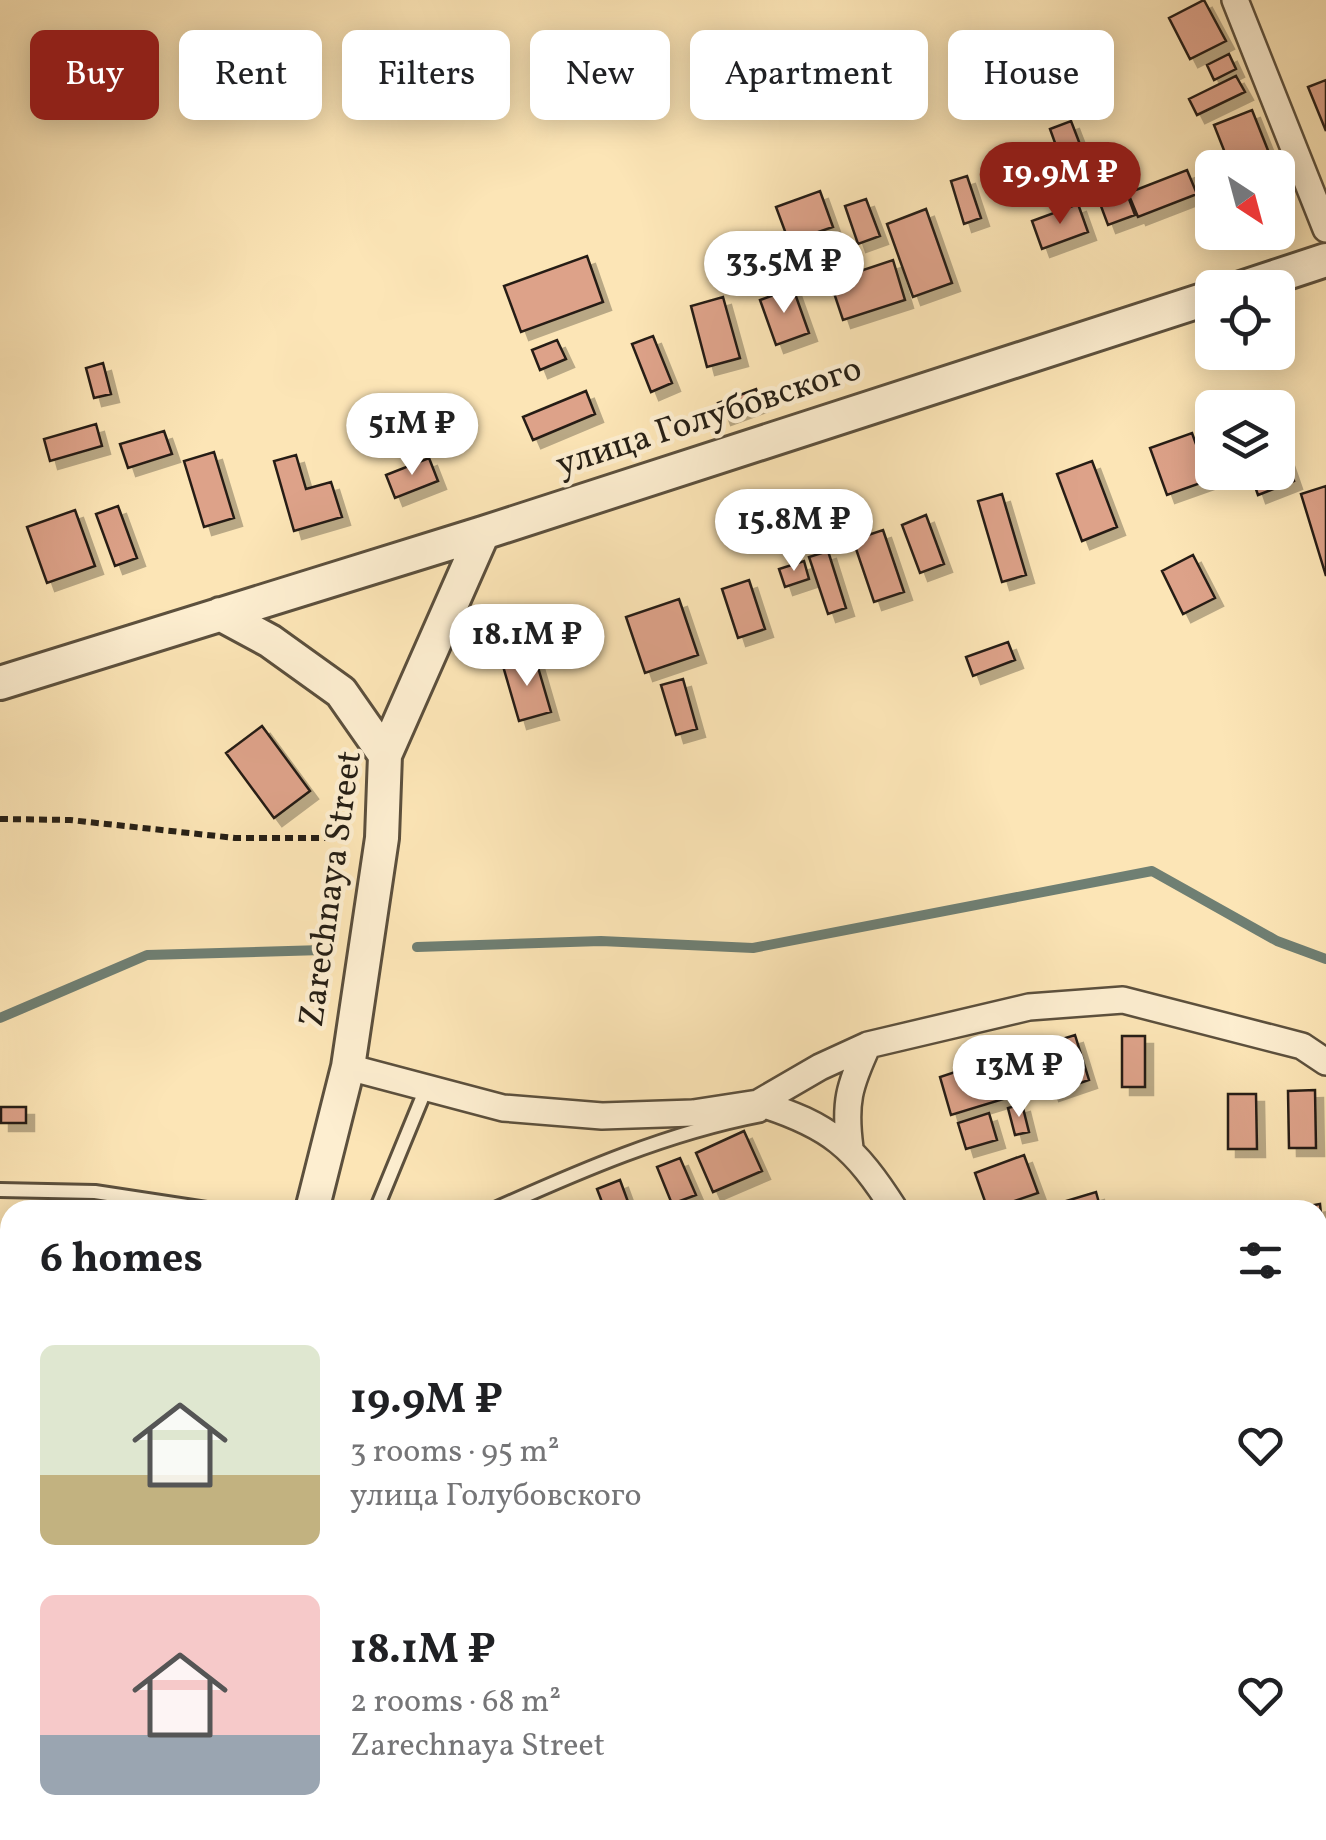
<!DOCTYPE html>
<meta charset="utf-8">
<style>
body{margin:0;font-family:Vollkorn,serif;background:#f6f6f6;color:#202124;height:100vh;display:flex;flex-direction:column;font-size:38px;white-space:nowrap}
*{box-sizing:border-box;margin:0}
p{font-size:32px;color:#757577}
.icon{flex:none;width:55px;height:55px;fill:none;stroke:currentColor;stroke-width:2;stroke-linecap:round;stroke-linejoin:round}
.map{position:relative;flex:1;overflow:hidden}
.side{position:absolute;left:0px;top:1200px;width:1328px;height:640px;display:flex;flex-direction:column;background:#fff;border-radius:30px 30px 0 0;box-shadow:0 5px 25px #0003}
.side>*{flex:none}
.top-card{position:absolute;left:30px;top:30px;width:1268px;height:90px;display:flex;gap:20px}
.needle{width:65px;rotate:144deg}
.controls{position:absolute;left:1195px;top:150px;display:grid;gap:20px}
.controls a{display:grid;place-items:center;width:100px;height:100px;border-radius:15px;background:#fff;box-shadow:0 5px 25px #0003;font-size:50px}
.price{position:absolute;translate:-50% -85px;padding:0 22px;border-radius:35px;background:#fff;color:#222;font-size:32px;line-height:65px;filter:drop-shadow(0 2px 5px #0008)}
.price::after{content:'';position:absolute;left:50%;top:60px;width:30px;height:22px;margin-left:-15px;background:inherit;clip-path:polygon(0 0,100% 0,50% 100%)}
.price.selected{background:#8f2418;color:#fff}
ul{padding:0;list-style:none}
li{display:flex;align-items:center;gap:30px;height:250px;padding:0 40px}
li span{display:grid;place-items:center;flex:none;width:280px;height:200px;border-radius:15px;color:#555}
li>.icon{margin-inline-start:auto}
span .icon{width:120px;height:120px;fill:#fffc;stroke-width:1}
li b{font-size:42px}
h2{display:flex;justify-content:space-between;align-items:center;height:120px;padding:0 40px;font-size:42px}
.tag{padding:0 35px;border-radius:15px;background:#fff;box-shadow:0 5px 25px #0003;font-size:35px;line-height:90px}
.tag.selected{background:#8f2418;color:#fff}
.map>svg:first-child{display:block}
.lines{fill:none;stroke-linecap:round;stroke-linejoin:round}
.stream{stroke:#6f7f73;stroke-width:10}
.building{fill:#dda289;stroke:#261f15;stroke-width:2.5;filter:url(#shadow)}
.service-casing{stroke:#5c503d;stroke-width:18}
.minor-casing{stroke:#5c503d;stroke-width:30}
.tertiary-casing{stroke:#5c503d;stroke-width:38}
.path{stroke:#261f15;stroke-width:6;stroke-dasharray:8 5;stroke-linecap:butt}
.service{stroke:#fdeed0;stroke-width:12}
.minor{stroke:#fdeed0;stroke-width:25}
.tertiary{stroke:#fdeed0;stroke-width:32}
.labels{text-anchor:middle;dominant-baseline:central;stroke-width:9;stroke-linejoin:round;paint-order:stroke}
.street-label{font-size:35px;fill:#261f15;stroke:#fdeed0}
</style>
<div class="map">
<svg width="1326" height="1840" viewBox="0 0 1326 1840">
<defs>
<filter id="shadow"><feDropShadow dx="8" dy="8" stdDeviation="0" flood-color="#0004"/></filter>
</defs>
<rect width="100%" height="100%" fill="#fce5b6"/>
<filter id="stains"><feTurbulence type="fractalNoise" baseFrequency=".002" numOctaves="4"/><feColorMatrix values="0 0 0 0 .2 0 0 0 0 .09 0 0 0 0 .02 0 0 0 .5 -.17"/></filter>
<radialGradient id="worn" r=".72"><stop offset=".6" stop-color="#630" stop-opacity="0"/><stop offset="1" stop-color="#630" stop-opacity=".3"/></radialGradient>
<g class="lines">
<!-- stream -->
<path class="stream" d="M417 947 601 941 753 948 1152 871 1277 941 1326 959
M0 1018 147 955 323 950"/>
</g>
<!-- building -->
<path class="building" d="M1204 0 1226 41 1190 59 1169 18Z
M1229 54 1236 69 1214 80 1207 65Z
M1236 76 1245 92 1197 115 1189 99Z
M1326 80V131L1308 87Z
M1252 110 1273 163 1263 168H1231L1214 125Z
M1071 121 1086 160 1064 168 1050 129Z
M1116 164 1135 215 1108 225 1089 174Z
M1187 170 1197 194 1138 217 1128 193Z
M967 176 981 218 964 224 951 181Z
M820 191 833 227 789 242 776 207Z
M866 199 880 236 858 244 845 206Z
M1078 204 1088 232 1042 249 1032 221Z
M926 209 952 283 913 297 887 224Z
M749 238 757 262 720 275 712 250Z
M587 256 603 302 521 332 504 286Z
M893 260 905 300 843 320 830 281Z
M793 288 809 333 776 345 760 300Z
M723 297 740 358 707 367 691 306Z
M653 336 672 383 651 392 632 344Z
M557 340 566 359 540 370 532 350Z
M103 363 111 394 94 398 86 368Z
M756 389 761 403 723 417 718 403Z
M586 391 595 414 533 440 523 417Z
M383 398 396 440 376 447 362 404Z
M96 424 102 446 50 461 44 439Z
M164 431 172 454 128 468 120 444Z
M1192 433 1209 480 1167 495 1150 448Z
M1278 435 1294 481 1258 495 1250 472H1278Z
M214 452 234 518 204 527 184 461Z
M296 455 306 489 331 482 342 517 294 531 274 461Z
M429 458 438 481 395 498 386 475Z
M1092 461 1117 527 1082 541 1057 474Z
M1326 486V576L1301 494Z
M1002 494 1026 575 1002 582 978 501Z
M118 506 137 558 115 566 96 514Z
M75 510 95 566 47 583 27 527Z
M926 515 944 564 920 573 902 525Z
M883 530 904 592 874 602 853 540Z
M828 551 846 608 828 614 809 557Z
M1193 555 1215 598 1183 614 1162 571Z
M804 561 809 579 785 587 779 569Z
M749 580 765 629 738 638 722 589Z
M679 599 698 655 645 673 626 617Z
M1008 642 1015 660 973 676 966 657Z
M535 657 551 712 519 721 503 666Z
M683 679 697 729 676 735 661 685Z
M262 726 310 791 274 818 226 753Z
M1075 1035 1089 1080 1051 1093 1036 1047Z
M1122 1036H1145V1087H1122Z
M997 1058 1010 1097 951 1115 940 1077Z
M1315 1090 1316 1148H1289L1288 1091Z
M1228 1094H1256L1257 1149H1228Z
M1022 1104 1029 1132 1015 1135 1008 1108Z
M1 1107H26V1123H1Z
M989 1113 997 1140 966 1149 958 1123Z
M744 1131 762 1171 713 1192 696 1153Z
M1024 1155 1038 1193 988 1210 975 1173Z
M680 1158 696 1195 672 1204 657 1167Z
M620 1180 631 1210H605L597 1189Z
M1096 1192 1101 1210H1043V1208Z
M1320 1204 1326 1264 1318 1265V1210H1286Z
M7 1551 10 1563V1617L0 1620V1553Z
M1320 1822 1326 1840H1279L1301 1830H1318Z
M74 1830H103L106 1840H77Z
M170 1830H231L233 1840H172Z
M1222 1830H1284L1257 1840H1226Z"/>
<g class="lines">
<defs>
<path id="service" d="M0 1190 95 1192 213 1210
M376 1210 427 1086
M493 1210C580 1171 667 1133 761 1115
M367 1830 370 1840"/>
<path id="minor" d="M1235 0 1326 229
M348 1067 503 1108 602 1116 693 1113 758 1103 820 1067 868 1045 1029 1007 1123 1000 1302 1046 1326 1062
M758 1103C830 1125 855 1147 895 1210
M850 1148C844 1103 849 1086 868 1045
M0 1538 10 1536
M1144 1830 1148 1840"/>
<path id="tertiary" d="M1241 288 1326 260
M220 614 270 641 341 692 385 755
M0 683 483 533 1212 297
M312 1210 348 1067 382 838 385 755 483 533
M320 1830 323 1840"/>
</defs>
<!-- service casing -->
<use href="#service" class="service-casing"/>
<!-- minor casing -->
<use href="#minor" class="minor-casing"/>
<!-- tertiary casing -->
<use href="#tertiary" class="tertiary-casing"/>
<!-- path -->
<path class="path" d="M0 819 70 820 235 838H351"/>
<!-- service -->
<use href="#service" class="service"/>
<!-- minor -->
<use href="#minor" class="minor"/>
<!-- tertiary -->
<use href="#tertiary" class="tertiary"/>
</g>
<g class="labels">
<!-- street labels -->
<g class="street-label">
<text transform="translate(709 418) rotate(-18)">улица Голубовского</text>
<text transform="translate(332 889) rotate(-82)">Zarechnaya Street</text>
</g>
</g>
<rect width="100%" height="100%" filter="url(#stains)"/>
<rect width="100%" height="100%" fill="url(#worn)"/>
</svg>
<div class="controls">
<a><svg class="needle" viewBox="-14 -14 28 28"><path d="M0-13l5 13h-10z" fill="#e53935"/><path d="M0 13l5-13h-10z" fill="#757577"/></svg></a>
<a><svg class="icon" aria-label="locate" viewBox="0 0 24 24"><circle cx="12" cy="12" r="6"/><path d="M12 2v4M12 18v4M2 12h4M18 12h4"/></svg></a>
<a><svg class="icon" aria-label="layers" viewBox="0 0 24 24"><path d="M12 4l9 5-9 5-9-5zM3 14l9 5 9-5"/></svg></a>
</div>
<b class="price selected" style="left:1060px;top:227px">19.9M ₽</b>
<b class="price" style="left:784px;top:316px">33.5M ₽</b>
<b class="price" style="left:412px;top:478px">51M ₽</b>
<b class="price" style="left:794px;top:574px">15.8M ₽</b>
<b class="price" style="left:527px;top:689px">18.1M ₽</b>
<b class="price" style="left:1019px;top:1120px">13M ₽</b>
<div class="top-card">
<a class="tag selected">Buy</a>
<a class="tag">Rent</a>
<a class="tag">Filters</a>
<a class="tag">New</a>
<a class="tag">Apartment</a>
<a class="tag">House</a>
</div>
<section class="side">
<h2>6 homes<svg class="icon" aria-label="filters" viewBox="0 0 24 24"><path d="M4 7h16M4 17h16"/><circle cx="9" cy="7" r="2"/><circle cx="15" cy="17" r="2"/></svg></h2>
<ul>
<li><span style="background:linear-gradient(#dfe7d0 65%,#c2b280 0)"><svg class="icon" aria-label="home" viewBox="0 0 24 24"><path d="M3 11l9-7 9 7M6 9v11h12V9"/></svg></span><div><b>19.9M ₽</b><p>3 rooms · 95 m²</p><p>улица Голубовского</p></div><svg class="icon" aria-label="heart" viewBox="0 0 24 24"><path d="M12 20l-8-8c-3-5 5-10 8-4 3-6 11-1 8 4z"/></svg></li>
<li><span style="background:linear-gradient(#f6c9c9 70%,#9aa5b1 0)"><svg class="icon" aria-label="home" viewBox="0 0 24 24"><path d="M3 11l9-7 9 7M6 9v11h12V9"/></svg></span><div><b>18.1M ₽</b><p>2 rooms · 68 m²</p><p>Zarechnaya Street</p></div><svg class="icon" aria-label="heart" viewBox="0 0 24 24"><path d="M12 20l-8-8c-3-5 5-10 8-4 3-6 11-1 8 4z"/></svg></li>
</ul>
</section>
</div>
